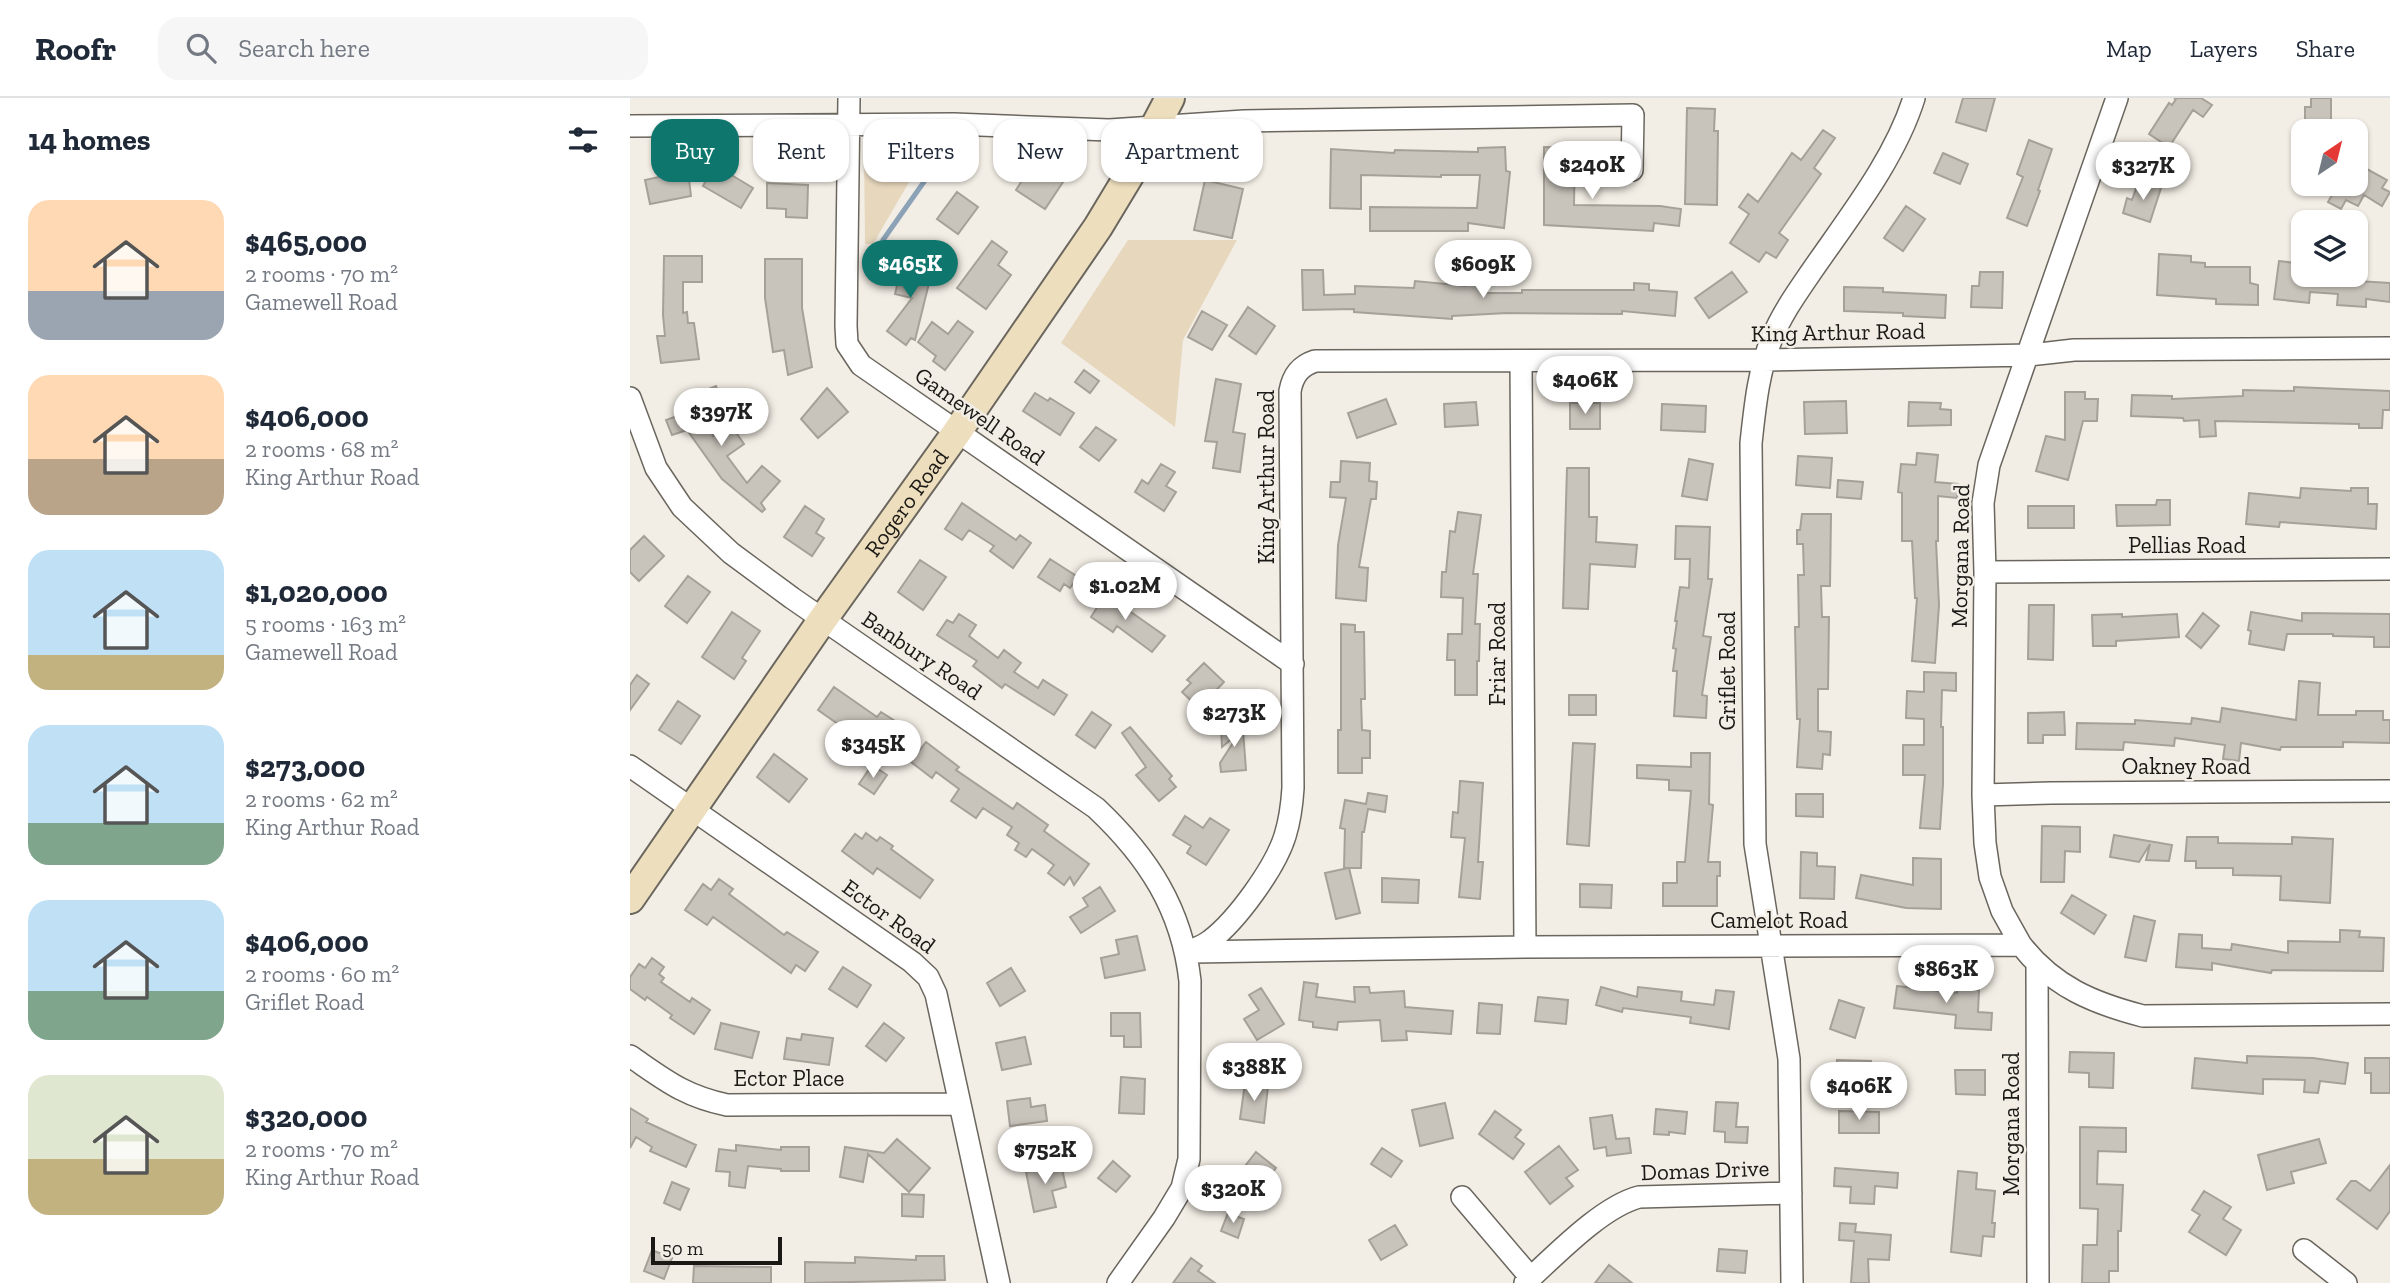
<!DOCTYPE html>
<meta charset="utf-8">
<style>
body{margin:0;font-family:"Zilla Slab",serif;background:#f6f6f7;color:#1f2937;height:100vh;display:flex;flex-direction:column;font-size:26px;white-space:nowrap}
*{box-sizing:border-box;margin:0}
p{font-size:23px;color:#747a83}
.icon{flex:none;width:38px;height:38px;fill:none;stroke:currentColor;stroke-width:2;stroke-linecap:round;stroke-linejoin:round}
.map{position:relative;flex:1;overflow:hidden}
.panel{display:flex;flex-direction:column;background:#fff;width:630px}
.panel>*{flex:none}
.hud{position:absolute;left:21px;top:21px;width:665px;height:63px;display:flex;gap:14px}
.needle{width:46px;rotate:35deg}
.buttons{position:absolute;left:1661px;top:21px;display:grid;gap:14px}
.buttons a{display:grid;place-items:center;width:77px;height:77px;border-radius:14px;background:#fff;box-shadow:0 2px 5px #0004;font-size:35px}
.scale{position:absolute;left:21px;bottom:18px;width:131px;box-sizing:border-box;padding-left:7px;border:4px solid #1b1916;border-top:0;font-size:19px;line-height:24px;white-space:nowrap;color:#1b1916;-webkit-text-stroke:5px #f3eee5;paint-order:stroke}
.price{position:absolute;translate:-50% -60px;padding:0 16px;border-radius:24px;background:#fff;color:#222;font-size:23px;line-height:46px;filter:drop-shadow(0 2px 4px #0008)}
.price::after{content:'';position:absolute;left:50%;top:42px;width:21px;height:16px;margin-left:-10px;background:inherit;clip-path:polygon(0 0,100% 0,50% 100%)}
.price.current{background:#0f766e;color:#fff}
ul{padding:0;list-style:none}
li{display:flex;align-items:center;gap:21px;height:175px;padding:0 28px}
li span{display:grid;place-items:center;flex:none;width:196px;height:140px;border-radius:21px;color:#555}
li>.icon{margin-inline-start:auto}
span .icon{width:84px;height:84px;fill:#fffc;stroke-width:1}
li b{font-size:30px}
h2{display:flex;justify-content:space-between;align-items:center;height:84px;padding:0 28px;font-size:30px}
.chip{padding:0 24px;border-radius:21px;background:#fff;box-shadow:0 2px 5px #0004;font-size:24px;line-height:63px}
.chip.current{background:#0f766e;color:#fff}
header{display:flex;align-items:center;gap:42px;box-sizing:border-box;height:98px;padding:0 35px;background:#fff;border-bottom:2px solid #e0e1e3}
header strong{font-size:33px}
nav{display:flex;gap:38px;margin-inline-start:auto;font-size:24px}
.search{width:490px;height:63px;background:#f6f6f7;display:flex;align-items:center;gap:18px;box-sizing:border-box;padding:0 24px;border-radius:21px;color:#747a83;font-size:26px}
main{display:flex;flex:1;min-height:0}
.map>svg:first-child{display:block}
.green{fill:#e6d7bd}
.lines{fill:none;stroke-linecap:round;stroke-linejoin:round}
.stream{stroke:#8ca3b7;stroke-width:5}
.building{fill:#c9c4bb;stroke:#a6a198;stroke-width:2}
.street-casing{stroke:#6a665e;stroke-width:24}
.secondary-casing{stroke:#6a665e;stroke-width:32}
.street{stroke:#fff;stroke-width:21}
.secondary{stroke:#eddebd;stroke-width:28}
.labels{text-anchor:middle;dominant-baseline:central;stroke-width:5;stroke-linejoin:round;paint-order:stroke}
.street-label{font-size:23px;fill:#1b1916;stroke:#f3eee5}
</style>
<header>
<strong>Roofr</strong>
<div class="search"><svg class="icon" aria-label="search" viewBox="0 0 24 24"><circle cx="10" cy="10" r="6"/><path d="M15 15l6 6"/></svg>Search here</div>
<nav><a>Map</a><a>Layers</a><a>Share</a></nav>
</header>
<main>
<section class="panel">
<h2>14 homes<svg class="icon" aria-label="filters" viewBox="0 0 24 24"><path d="M4 7h16M4 17h16"/><circle cx="9" cy="7" r="2"/><circle cx="15" cy="17" r="2"/></svg></h2>
<ul>
<li><span style="background:linear-gradient(#ffd9b3 65%,#9aa5b1 0)"><svg class="icon" aria-label="home" viewBox="0 0 24 24"><path d="M3 11l9-7 9 7M6 9v11h12V9"/></svg></span><div><b>$465,000</b><p>2 rooms · 70 m²</p><p>Gamewell Road</p></div></li>
<li><span style="background:linear-gradient(#ffd9b3 60%,#b9a48a 0)"><svg class="icon" aria-label="home" viewBox="0 0 24 24"><path d="M3 11l9-7 9 7M6 9v11h12V9"/></svg></span><div><b>$406,000</b><p>2 rooms · 68 m²</p><p>King Arthur Road</p></div></li>
<li><span style="background:linear-gradient(#bfe0f5 75%,#c2b280 0)"><svg class="icon" aria-label="home" viewBox="0 0 24 24"><path d="M3 11l9-7 9 7M6 9v11h12V9"/></svg></span><div><b>$1,020,000</b><p>5 rooms · 163 m²</p><p>Gamewell Road</p></div></li>
<li><span style="background:linear-gradient(#bfe0f5 70%,#7fa58c 0)"><svg class="icon" aria-label="home" viewBox="0 0 24 24"><path d="M3 11l9-7 9 7M6 9v11h12V9"/></svg></span><div><b>$273,000</b><p>2 rooms · 62 m²</p><p>King Arthur Road</p></div></li>
<li><span style="background:linear-gradient(#bfe0f5 65%,#7fa58c 0)"><svg class="icon" aria-label="home" viewBox="0 0 24 24"><path d="M3 11l9-7 9 7M6 9v11h12V9"/></svg></span><div><b>$406,000</b><p>2 rooms · 60 m²</p><p>Griflet Road</p></div></li>
<li><span style="background:linear-gradient(#dfe7d0 60%,#c2b280 0)"><svg class="icon" aria-label="home" viewBox="0 0 24 24"><path d="M3 11l9-7 9 7M6 9v11h12V9"/></svg></span><div><b>$320,000</b><p>2 rooms · 70 m²</p><p>King Arthur Road</p></div></li>
</ul>
</section>
<div class="map">
<svg width="1760" height="1185" viewBox="0 0 1760 1185">
<rect width="100%" height="100%" fill="#f3eee5"/>
<!-- green -->
<path class="green" d="M234 48H300L243 146H235Z
M498 142H607L553 242 545 329 431 245Z"/>
<g class="lines">
<!-- stream -->
<path class="stream" d="M253 142 315 54"/>
</g>
<!-- building -->
<path class="building" d="M1333 0H1365L1356 33 1326 24Z
M1544 0H1571L1582 7 1573 19 1563 12 1539 49 1519 36 1539 5 1542 7 1546 1Z
M1681 0H1701V31L1675 30V9H1681Z
M1057 10 1085 11 1084 33H1088L1087 107 1055 106Z
M1193 32 1205 40 1184 70 1191 76 1149 135 1158 142 1146 160 1136 154 1129 164 1100 145 1119 116 1109 109 1118 96 1128 104 1162 55 1171 62Z
M1399 42 1422 51 1408 92 1410 93 1397 128 1377 120 1393 79 1387 76Z
M875 49 876 73 880 74 874 130 838 125V133H740V109L847 110 850 77H811V79L731 77V111L700 110 701 51 764 55 765 52 848 54V50Z
M914 49 945 50 944 107 1030 108 1051 111 1049 128 1024 125 1023 133 914 127Z
M1313 55 1338 66 1330 86 1304 75Z
M405 62 435 81 415 111 386 92Z
M1726 65 1757 82 1752 90 1760 94 1752 108 1734 97 1728 108 1716 102 1711 111 1698 104 1708 86H1726Z
M85 67 123 90 111 110 73 88Z
M52 74H58L61 98 20 106 15 82Z
M575 82 613 91 602 140 564 132Z
M1509 82 1531 90 1520 124 1493 115 1497 100 1502 102Z
M137 85 178 87 177 120 156 119V111L137 110Z
M327 94 348 109 328 136 307 121Z
M1276 108 1295 121 1273 153 1254 140Z
M362 143 377 154 368 167 381 177 356 211 327 190Z
M1529 156 1561 158V164L1575 165V169H1620V185L1628 187V207L1586 206V201L1527 197Z
M34 158H72V184H53V215L57 214 58 225H64L69 261 31 265 27 238H35L33 217Z
M274 158 290 162 287 172 300 176 302 173 285 242 281 240 276 247 257 233 282 200 265 196Z
M135 161H172V210L182 269 158 277 154 252 143 254 135 200Z
M1649 163 1673 166V177H1711V182L1760 185V204L1736 201V209L1707 207 1708 196 1680 194 1679 205 1644 201Z
M672 172H693L694 197 725 196V188L784 190 785 183 836 188V185H854L855 195H892V192H1004V185L1019 186V192L1047 194 1045 218 992 213V216L877 215 822 218V221L724 214V211L673 212Z
M1102 174 1117 194 1079 220 1065 200Z
M1350 174H1373L1372 210 1341 209 1342 188H1349Z
M1214 189 1253 190V194L1316 197 1315 220 1273 218V215L1214 213Z
M618 209 645 228 626 256 599 238Z
M572 213 597 227 582 252 558 239Z
M328 223 343 234 315 272 303 263 306 258 288 244 302 224 318 236Z
M454 272 469 283 460 295 445 284Z
M586 281 611 286 603 334 615 336 610 374 583 370 587 344 575 343Z
M86 288 91 302 72 309 83 338 100 326 114 346 97 358 117 385 132 368 150 383 131 405 135 411 132 414 92 381 57 332 42 337 36 322 58 314 53 301Z
M1664 289 1760 293V312H1753L1752 330H1729V326L1585 323 1586 338 1570 339 1569 322 1554 323 1553 320 1501 318 1502 297 1542 298V301L1613 298V292L1664 293Z
M197 290 218 314 188 340 171 321Z
M1435 294H1455V301H1468L1467 323H1453L1438 382 1406 373 1416 338 1435 342Z
M405 295 418 303 420 300 444 315 430 337 393 313Z
M756 301 766 326 727 340 718 315Z
M1216 303 1217 335 1175 336 1174 304Z
M846 304 848 327 815 329 814 306Z
M1279 304 1311 305 1310 311 1321 312V327L1278 328Z
M940 305H970V331H940Z
M1032 306 1076 308 1075 334 1031 332Z
M466 329 486 342 469 363 450 349Z
M1287 355 1308 357 1305 384 1328 386 1327 400 1308 398V443H1306L1309 507 1305 565 1282 563 1287 500H1285L1282 443H1272V395L1268 394 1271 366 1286 367Z
M1168 358 1202 360 1200 390 1166 387Z
M1059 361 1083 366 1077 402 1052 398Z
M711 363 740 365 739 383 747 384 746 401H741L729 469 738 470 736 503 706 500 708 447 716 400 700 399 701 384H710Z
M531 366 545 374 536 388 546 394 534 413 505 394 512 382 518 386Z
M937 370H959V419H967L966 444 1007 447 1005 469 960 466 958 511 933 510Z
M1208 382 1233 384 1231 401 1207 399Z
M1671 390 1721 393V390H1738V406H1747L1746 431 1650 424 1649 429 1616 426 1619 395 1670 400Z
M1527 402H1540V427L1487 428 1486 407H1526Z
M332 405 386 442 390 437 401 445 383 470 360 453 364 448 339 432 332 442 315 431Z
M175 408 194 421 186 435 194 440 182 458 154 439Z
M1398 408H1444V430H1398Z
M828 414 851 417 843 476H848L845 526H850L849 563H847V597H825V562H817L818 536H832L833 500 811 499 812 474H816L820 433 825 434Z
M1172 416H1201L1200 488H1191L1192 519H1199L1198 591H1188V633L1201 634 1200 657 1193 656 1192 671 1167 669 1170 621H1167L1165 529H1169L1168 477H1174L1173 446H1167V432H1170Z
M1046 428 1080 429 1078 481H1082L1073 538 1081 539 1072 597 1077 598 1076 620 1044 618 1047 573H1043L1046 551 1043 550 1047 523H1045L1050 489 1059 490 1060 461H1045Z
M14 438 34 458 9 483 0 474V452Z
M420 461 448 479 440 490 434 486 430 493 408 479Z
M290 462 316 479 293 512 268 494Z
M58 478 80 494 57 525 35 508Z
M471 493 535 538 522 554 487 528 483 534 461 519 468 508 463 504Z
M1399 507H1424L1423 562 1398 561Z
M102 514 130 533 112 560 116 563 104 581 72 559Z
M1621 514 1672 523V515L1760 516V549H1744V539L1703 538V536H1657L1654 552 1619 546 1621 533 1618 532Z
M1573 515 1589 528 1571 550 1556 538Z
M329 516 346 527 339 538 368 560 374 552 391 565 384 574 408 590 413 582 437 597 424 617 375 586 372 590 343 568 347 563 307 537 317 522 323 525Z
M1492 516V519L1547 516 1549 539 1486 543V548H1463L1462 517Z
M711 526 725 527V534H734L735 601H731L732 632 740 633V660H732V675H708V632H711Z
M574 565 594 584 569 610 552 594 561 585 557 582Z
M1294 574 1326 575V593L1312 592 1311 629H1313V686L1310 731 1290 730 1295 677H1273V647H1294V621L1276 620 1277 593 1294 594Z
M7 577 19 586 0 612V587Z
M1669 583 1690 585 1688 617H1726V613H1753V622H1760V645L1713 644V649H1651L1650 652 1611 645 1609 663 1593 661 1595 647 1545 640 1544 648 1494 644 1493 652 1446 651 1447 625 1505 626V622L1561 626 1562 620 1590 624 1592 610 1666 622Z
M204 589 247 619 251 614 273 628 247 668 225 653 232 643 188 612Z
M939 597H966V617H939Z
M48 603 70 618 51 646 29 632Z
M462 614 481 627 465 650 446 637Z
M1434 614 1435 637H1413V645H1398V615Z
M619 626 613 632 616 672 591 674 590 665 610 634 592 649 591 628Z
M500 629 542 678 539 681 546 689 529 703 506 677 516 669 492 635Z
M296 644 329 669 326 672 383 711 387 705 418 727 414 733 459 766 444 787 440 779 434 787 418 775 424 767 402 751 396 759 385 752 389 745 377 737 382 729 353 710 346 720 321 703 329 691 306 674 302 680 281 664Z
M943 645 965 646 959 748 937 746Z
M1061 655H1080L1079 706 1083 707 1078 764H1090V778H1087V808H1033V785H1047V764H1055L1061 693 1039 692V682L1007 680V667L1061 669Z
M144 656 177 681 159 704 127 679Z
M242 667 257 677 244 696 229 686Z
M830 683 853 685 848 764H853L850 801 829 799 835 740 821 739 823 714 828 715Z
M738 695 757 698 755 714 738 711 734 734H732L731 770H719L730 815 706 821 695 775 718 770H714L715 731 710 730 715 702 736 706Z
M1166 696H1193V719L1166 718Z
M555 718 573 730 580 720 599 732 576 767 557 755 561 748 543 737Z
M1412 728 1450 729V754L1435 753 1434 784H1411Z
M236 735 247 743 250 739 263 748 261 751 303 782 290 800 247 770 243 776 212 753 225 736 232 741Z
M1484 737 1542 747 1539 763 1516 762 1520 746 1509 764 1480 759Z
M1557 739H1588V745L1662 746V739L1703 741 1700 805 1650 802 1651 778 1603 777V770H1566V763H1555Z
M1171 754 1187 755V768L1205 769 1204 801 1170 800Z
M1283 760 1311 761V811L1276 810 1226 800 1231 777 1283 787Z
M752 780 789 782 788 805 752 804Z
M89 781 103 791 99 796 154 837 157 834 188 854 175 873 166 867 161 875 83 819 77 827 55 812 73 786 81 792Z
M950 786 982 787 981 810 950 809Z
M470 789 485 813 451 835 440 819 458 808 453 800Z
M1442 797 1476 817 1464 836 1431 815Z
M1504 818 1525 823 1516 863 1495 859Z
M1710 832 1730 833 1729 839 1754 840 1753 873 1642 872 1641 875 1582 865V872L1546 869 1549 836 1572 837V850L1601 852 1602 846 1658 855V843L1710 844Z
M507 838 515 872 475 880 471 860 489 856 486 842Z
M22 860 34 869 29 876 34 880 31 884 60 904 62 900 80 912 64 936 40 920 42 917 17 899 15 902 0 891V879L9 866 15 870Z
M213 869 241 887 227 909 199 891Z
M381 870 395 893 370 908 357 885Z
M674 884 688 886 686 899 725 904 724 889H739L740 895 774 893 775 909 823 913 821 936 776 933 777 942 752 943 750 922 708 924 707 932 683 929V924L669 922Z
M1267 888 1327 895V890L1349 892 1348 914 1362 915 1361 932 1325 930 1326 917 1264 910Z
M971 889 1007 899 1008 889 1052 894 1051 903 1084 907 1086 892 1104 894 1099 931 1060 925 1061 919 993 910 992 914 966 907Z
M631 890 654 926 627 942 614 921 629 912 619 897Z
M908 899 938 902 936 926 905 923Z
M1209 902 1234 910 1225 940 1200 931Z
M849 905 872 907 870 936 847 935Z
M481 915H510L511 949H494V938H481Z
M91 925 129 934 122 960 85 951Z
M254 925 274 940 256 963 236 948Z
M172 936 203 940 199 967 154 961 157 940 171 942Z
M395 939 401 966 372 972 366 945Z
M1440 954 1484 955 1483 990 1459 989V975L1439 974Z
M1617 958 1683 960 1718 965 1715 986 1690 983 1688 995 1674 994 1675 982 1633 981V996L1562 990 1565 960 1617 965Z
M1735 960H1760V995H1741V975H1735Z
M1207 962 1241 963 1240 986 1221 985V1003L1207 1002Z
M1325 972H1355V997L1326 996Z
M491 979 515 981 514 1016 489 1015Z
M615 985 638 988 634 1025 610 1021Z
M400 1000 401 1009 415 1007 417 1023 380 1028 377 1003Z
M1086 1004 1108 1005 1106 1029H1118L1117 1045 1095 1044V1034L1084 1033Z
M815 1005 823 1040 790 1048 782 1012Z
M0 1010 18 1021 16 1024 66 1047 56 1069 20 1053 22 1049 6 1039 0 1050Z
M1026 1011 1057 1014 1055 1036 1039 1034V1037L1024 1036Z
M865 1013 891 1032 885 1039 894 1046 883 1061 849 1036Z
M1209 1013 1249 1014V1035H1209Z
M982 1017 986 1041 999 1040 1001 1055 977 1058 976 1049 964 1051 960 1020Z
M1450 1029 1496 1030V1054L1468 1053 1467 1086 1493 1087 1491 1133H1488V1173H1479V1185H1452L1453 1147H1467L1468 1111 1450 1110Z
M267 1041 300 1070 279 1094 238 1056 233 1084 210 1079 215 1049 254 1055Z
M1689 1041 1696 1065 1661 1074 1664 1085 1637 1092 1628 1057Z
M106 1047 151 1052V1049H179V1073H151V1071L118 1068 115 1090 99 1088 100 1074 86 1073 89 1051 106 1053Z
M929 1048 948 1072 936 1080 943 1088 920 1106 895 1074Z
M752 1050 772 1063 761 1079 741 1066Z
M626 1054 646 1070 628 1092 608 1077Z
M483 1063 500 1078 486 1094 468 1080Z
M431 1066 436 1089 422 1093 426 1109 404 1114 396 1074Z
M1760 1067V1113L1747 1131 1707 1101 1721 1083H1726L1740 1093Z
M1205 1070 1268 1075 1267 1090 1245 1088 1244 1106 1220 1105 1221 1089 1204 1088Z
M1328 1073 1347 1075 1346 1091 1365 1093 1362 1125H1365L1364 1139 1353 1138 1351 1158 1321 1154Z
M42 1084 59 1091 50 1112 34 1105Z
M1574 1093 1601 1109 1593 1121 1611 1132 1596 1157 1559 1134 1570 1117 1562 1112Z
M272 1096 294 1097 293 1119 272 1118Z
M598 1115 614 1121 608 1140 591 1133Z
M1210 1125 1226 1126 1225 1134 1261 1137 1259 1162 1238 1161 1239 1185H1221L1224 1143 1209 1142Z
M765 1127 777 1147 751 1162 739 1142Z
M1089 1151 1117 1153 1115 1175 1087 1173Z
M22 1152 42 1160 34 1181 14 1173Z
M286 1158H314L315 1182 175 1185V1164L225 1165V1159L286 1162Z
M561 1160 572 1168 568 1173 585 1185H543Z
M979 1167 1002 1185H965Z
M64 1168 141 1169V1185H63Z"/>
<g class="lines">
<defs>
<path id="street" d="M219 0 216 228 217 246 231 267 663 566
M0 28 324 26 479 32 614 23 1003 17 1002 72
M891 263 895 849
M0 300 26 370 52 409 101 455 162 500 466 710C518 759 552 811 560 883L559 1061 552 1090 534 1120 488 1185
M1355 474 1760 471
M0 668 282 864 298 879 306 896 369 1185
M1353 697 1421 695 1760 693
M1391 847 1372 813 1360 779 1355 745 1353 697 1355 474 1353 405 1359 367 1487 0
M557 854C564 851 574 848 581 842 607 822 645 770 655 738 660 722 662 706 663 690L660 293C663 277 670 268 685 263L1133 262 1400 257 1444 252 1760 250
M562 854 895 849 1391 847C1424 889 1463 905 1513 918L1760 916
M1407 867 1408 1185
M0 958C35 982 54 998 97 1007L330 1006
M832 1099 901 1180
M1674 1152 1716 1185
M895 1185C925 1158 971 1109 1009 1099L1161 1095
M1162 1185 1159 961 1125 746 1121 345C1125 309 1128 274 1142 240 1151 218 1164 199 1177 180 1215 124 1264 64 1284 0"/>
<g id="secondary">
<path id="s1" d="M0 801 193 521 327 334 468 129 500 76 540 0"/>
</g>
</defs>
<!-- street casing -->
<use href="#street" class="street-casing"/>
<!-- secondary casing -->
<use href="#secondary" class="secondary-casing"/>
<!-- street -->
<use href="#street" class="street"/>
<!-- secondary -->
<use href="#secondary" class="secondary"/>
</g>
<g class="labels">
<!-- street labels -->
<g class="street-label">
<text transform="translate(1208 234) rotate(-1)">King Arthur Road</text>
<text transform="translate(350 318) rotate(35)">Gamewell Road</text>
<text transform="translate(636 379) rotate(-90)">King Arthur Road</text>
<text stroke="none"><textPath href="#s1" startOffset="483">Rogero Road</textPath></text>
<text x="1557" y="447">Pellias Road</text>
<text transform="translate(1330 458) rotate(-89)">Morgana Road</text>
<text transform="translate(867 556) rotate(-90)">Friar Road</text>
<text transform="translate(292 557) rotate(34)">Banbury Road</text>
<text transform="translate(1097 573) rotate(-90)">Griflet Road</text>
<text x="1556" y="668">Oakney Road</text>
<text transform="translate(259 818) rotate(36)">Ector Road</text>
<text x="1149" y="822">Camelot Road</text>
<text x="159" y="980">Ector Place</text>
<text transform="translate(1381 1026) rotate(-90)">Morgana Road</text>
<text transform="translate(1075 1072) rotate(-2)">Domas Drive</text>
</g>
</g>
</svg>
<div class="buttons">
<a><svg class="needle" viewBox="-14 -14 28 28"><path d="M0-13l5 13h-10z" fill="#e53935"/><path d="M0 13l5-13h-10z" fill="#747a83"/></svg></a>
<a><svg class="icon" aria-label="layers" viewBox="0 0 24 24"><path d="M12 4l9 5-9 5-9-5zM3 14l9 5 9-5"/></svg></a>
</div>
<div class="scale">50 m</div>
<b class="price" style="left:962px;top:103px">$240K</b>
<b class="price" style="left:1513px;top:104px">$327K</b>
<b class="price current" style="left:280px;top:202px">$465K</b>
<b class="price" style="left:853px;top:202px">$609K</b>
<b class="price" style="left:955px;top:318px">$406K</b>
<b class="price" style="left:91px;top:350px">$397K</b>
<b class="price" style="left:495px;top:524px">$1.02M</b>
<b class="price" style="left:604px;top:651px">$273K</b>
<b class="price" style="left:243px;top:682px">$345K</b>
<b class="price" style="left:1316px;top:907px">$863K</b>
<b class="price" style="left:624px;top:1005px">$388K</b>
<b class="price" style="left:1229px;top:1024px">$406K</b>
<b class="price" style="left:415px;top:1088px">$752K</b>
<b class="price" style="left:603px;top:1127px">$320K</b>
<div class="hud">
<a class="chip current">Buy</a>
<a class="chip">Rent</a>
<a class="chip">Filters</a>
<a class="chip">New</a>
<a class="chip">Apartment</a>
</div>
</div>
</main>
